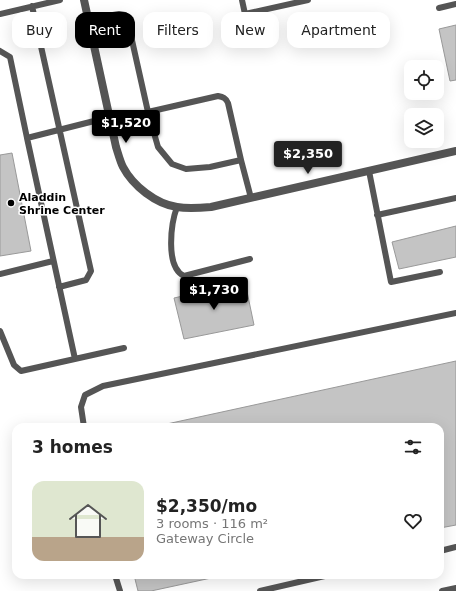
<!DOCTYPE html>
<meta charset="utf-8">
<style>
body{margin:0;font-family:"DejaVu Sans",sans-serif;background:#f6f6f6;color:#222;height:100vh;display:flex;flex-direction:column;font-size:15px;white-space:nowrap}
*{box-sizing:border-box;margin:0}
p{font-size:13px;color:#767676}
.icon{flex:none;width:22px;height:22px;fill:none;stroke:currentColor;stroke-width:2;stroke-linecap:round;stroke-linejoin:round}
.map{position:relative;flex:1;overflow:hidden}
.details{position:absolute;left:12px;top:423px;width:432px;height:156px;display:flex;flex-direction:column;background:#fff;border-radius:12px;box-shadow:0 4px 16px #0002}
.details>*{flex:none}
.hud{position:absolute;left:12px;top:12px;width:432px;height:36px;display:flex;gap:8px}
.fabs{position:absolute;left:404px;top:60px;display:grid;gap:8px}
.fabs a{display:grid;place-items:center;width:40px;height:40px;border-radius:8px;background:#fff;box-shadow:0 4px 16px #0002;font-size:20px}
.price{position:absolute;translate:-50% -34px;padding:0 9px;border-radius:4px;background:#000;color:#fff;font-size:13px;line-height:26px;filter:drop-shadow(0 1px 2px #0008)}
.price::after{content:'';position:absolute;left:50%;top:24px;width:12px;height:9px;margin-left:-6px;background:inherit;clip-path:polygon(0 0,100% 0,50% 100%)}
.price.on{background:#222;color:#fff}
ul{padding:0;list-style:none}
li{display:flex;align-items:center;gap:12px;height:100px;padding:0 20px}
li+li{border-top:1px solid #e0e0e0}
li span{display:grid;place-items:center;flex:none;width:112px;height:80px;border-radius:12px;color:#555}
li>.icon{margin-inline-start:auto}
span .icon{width:48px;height:48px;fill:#fffc;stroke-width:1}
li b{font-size:17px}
h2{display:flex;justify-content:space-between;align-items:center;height:48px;padding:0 20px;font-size:17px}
.tag{padding:0 14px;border-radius:12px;background:#fff;box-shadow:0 4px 16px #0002;font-size:14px;line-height:36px}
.tag.on{background:#000;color:#fff}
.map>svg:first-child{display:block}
.building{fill:#c4c4c4;stroke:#999}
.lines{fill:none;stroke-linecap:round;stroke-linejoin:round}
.lane{stroke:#555;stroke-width:6}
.street{stroke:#555;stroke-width:8}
.poi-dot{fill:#000;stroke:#fff;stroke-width:1.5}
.labels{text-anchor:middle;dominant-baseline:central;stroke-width:3;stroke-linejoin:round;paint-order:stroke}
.poi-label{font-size:11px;font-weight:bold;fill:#000;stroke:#fff;text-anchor:start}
</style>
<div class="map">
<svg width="456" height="591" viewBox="0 0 456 591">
<rect width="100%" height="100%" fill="#fff"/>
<!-- building -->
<path class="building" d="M456 25V80L450 81 439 29Z
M12 153 31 251 0 256V155Z
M456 226V257L399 269 392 242Z
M245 282 254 325 184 339 174 298Z
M456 361V525L440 528V427H153Z
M134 575H225L151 591H138Z"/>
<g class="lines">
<!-- lane -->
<path class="lane" d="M242 0 245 14 308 0
M32 6 91 271 86 280 59 287
M439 8 456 4
M0 14 60 0
M88 19 119 14 125 15 127 18 148 112 158 147 172 164 186 169 210 167 241 160 251 198
M0 51 10 57 27 138 110 117
M148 112 218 96C223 97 226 98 228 103L241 160
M27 138 75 359
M369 171 391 282 440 272
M177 207C171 223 165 267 184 276L250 259
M377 215 456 198
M0 274 53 261
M0 331 14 365 21 371 124 348
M84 427 81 407 85 395 103 386 456 313
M440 551 456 547
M115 575 120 591
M260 591 329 575
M442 591 456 588"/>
<!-- street -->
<path class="street" d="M84 0 116 147C118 153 120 161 123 167 133 186 156 204 177 207 188 209 200 208 211 207L456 151"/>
</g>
<!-- markers -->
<circle class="poi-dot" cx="11" cy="203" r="4"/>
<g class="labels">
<!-- poi labels -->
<g class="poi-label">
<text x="19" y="197">Aladdin<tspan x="19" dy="13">Shrine Center</tspan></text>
</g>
</g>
</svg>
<div class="fabs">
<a><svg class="icon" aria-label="locate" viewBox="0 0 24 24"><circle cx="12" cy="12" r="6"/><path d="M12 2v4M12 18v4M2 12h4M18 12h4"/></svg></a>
<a><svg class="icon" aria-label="layers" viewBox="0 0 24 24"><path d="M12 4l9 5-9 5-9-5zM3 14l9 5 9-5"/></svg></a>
</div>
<b class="price" style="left:126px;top:144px">$1,520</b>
<b class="price on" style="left:308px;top:175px">$2,350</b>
<b class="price" style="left:214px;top:311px">$1,730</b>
<div class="hud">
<a class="tag">Buy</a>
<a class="tag on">Rent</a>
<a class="tag">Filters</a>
<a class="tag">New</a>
<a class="tag">Apartment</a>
</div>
<section class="details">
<h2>3 homes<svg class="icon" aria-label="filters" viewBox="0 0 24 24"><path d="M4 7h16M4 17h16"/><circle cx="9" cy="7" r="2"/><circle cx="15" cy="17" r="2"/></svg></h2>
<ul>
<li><span style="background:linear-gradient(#dfe7d0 70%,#b9a48a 0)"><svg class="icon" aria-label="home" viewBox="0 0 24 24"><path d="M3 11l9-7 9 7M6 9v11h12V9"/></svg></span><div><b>$2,350/mo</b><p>3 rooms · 116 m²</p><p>Gateway Circle</p></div><svg class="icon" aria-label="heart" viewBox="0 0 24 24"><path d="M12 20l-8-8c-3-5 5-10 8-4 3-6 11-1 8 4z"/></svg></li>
</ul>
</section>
</div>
